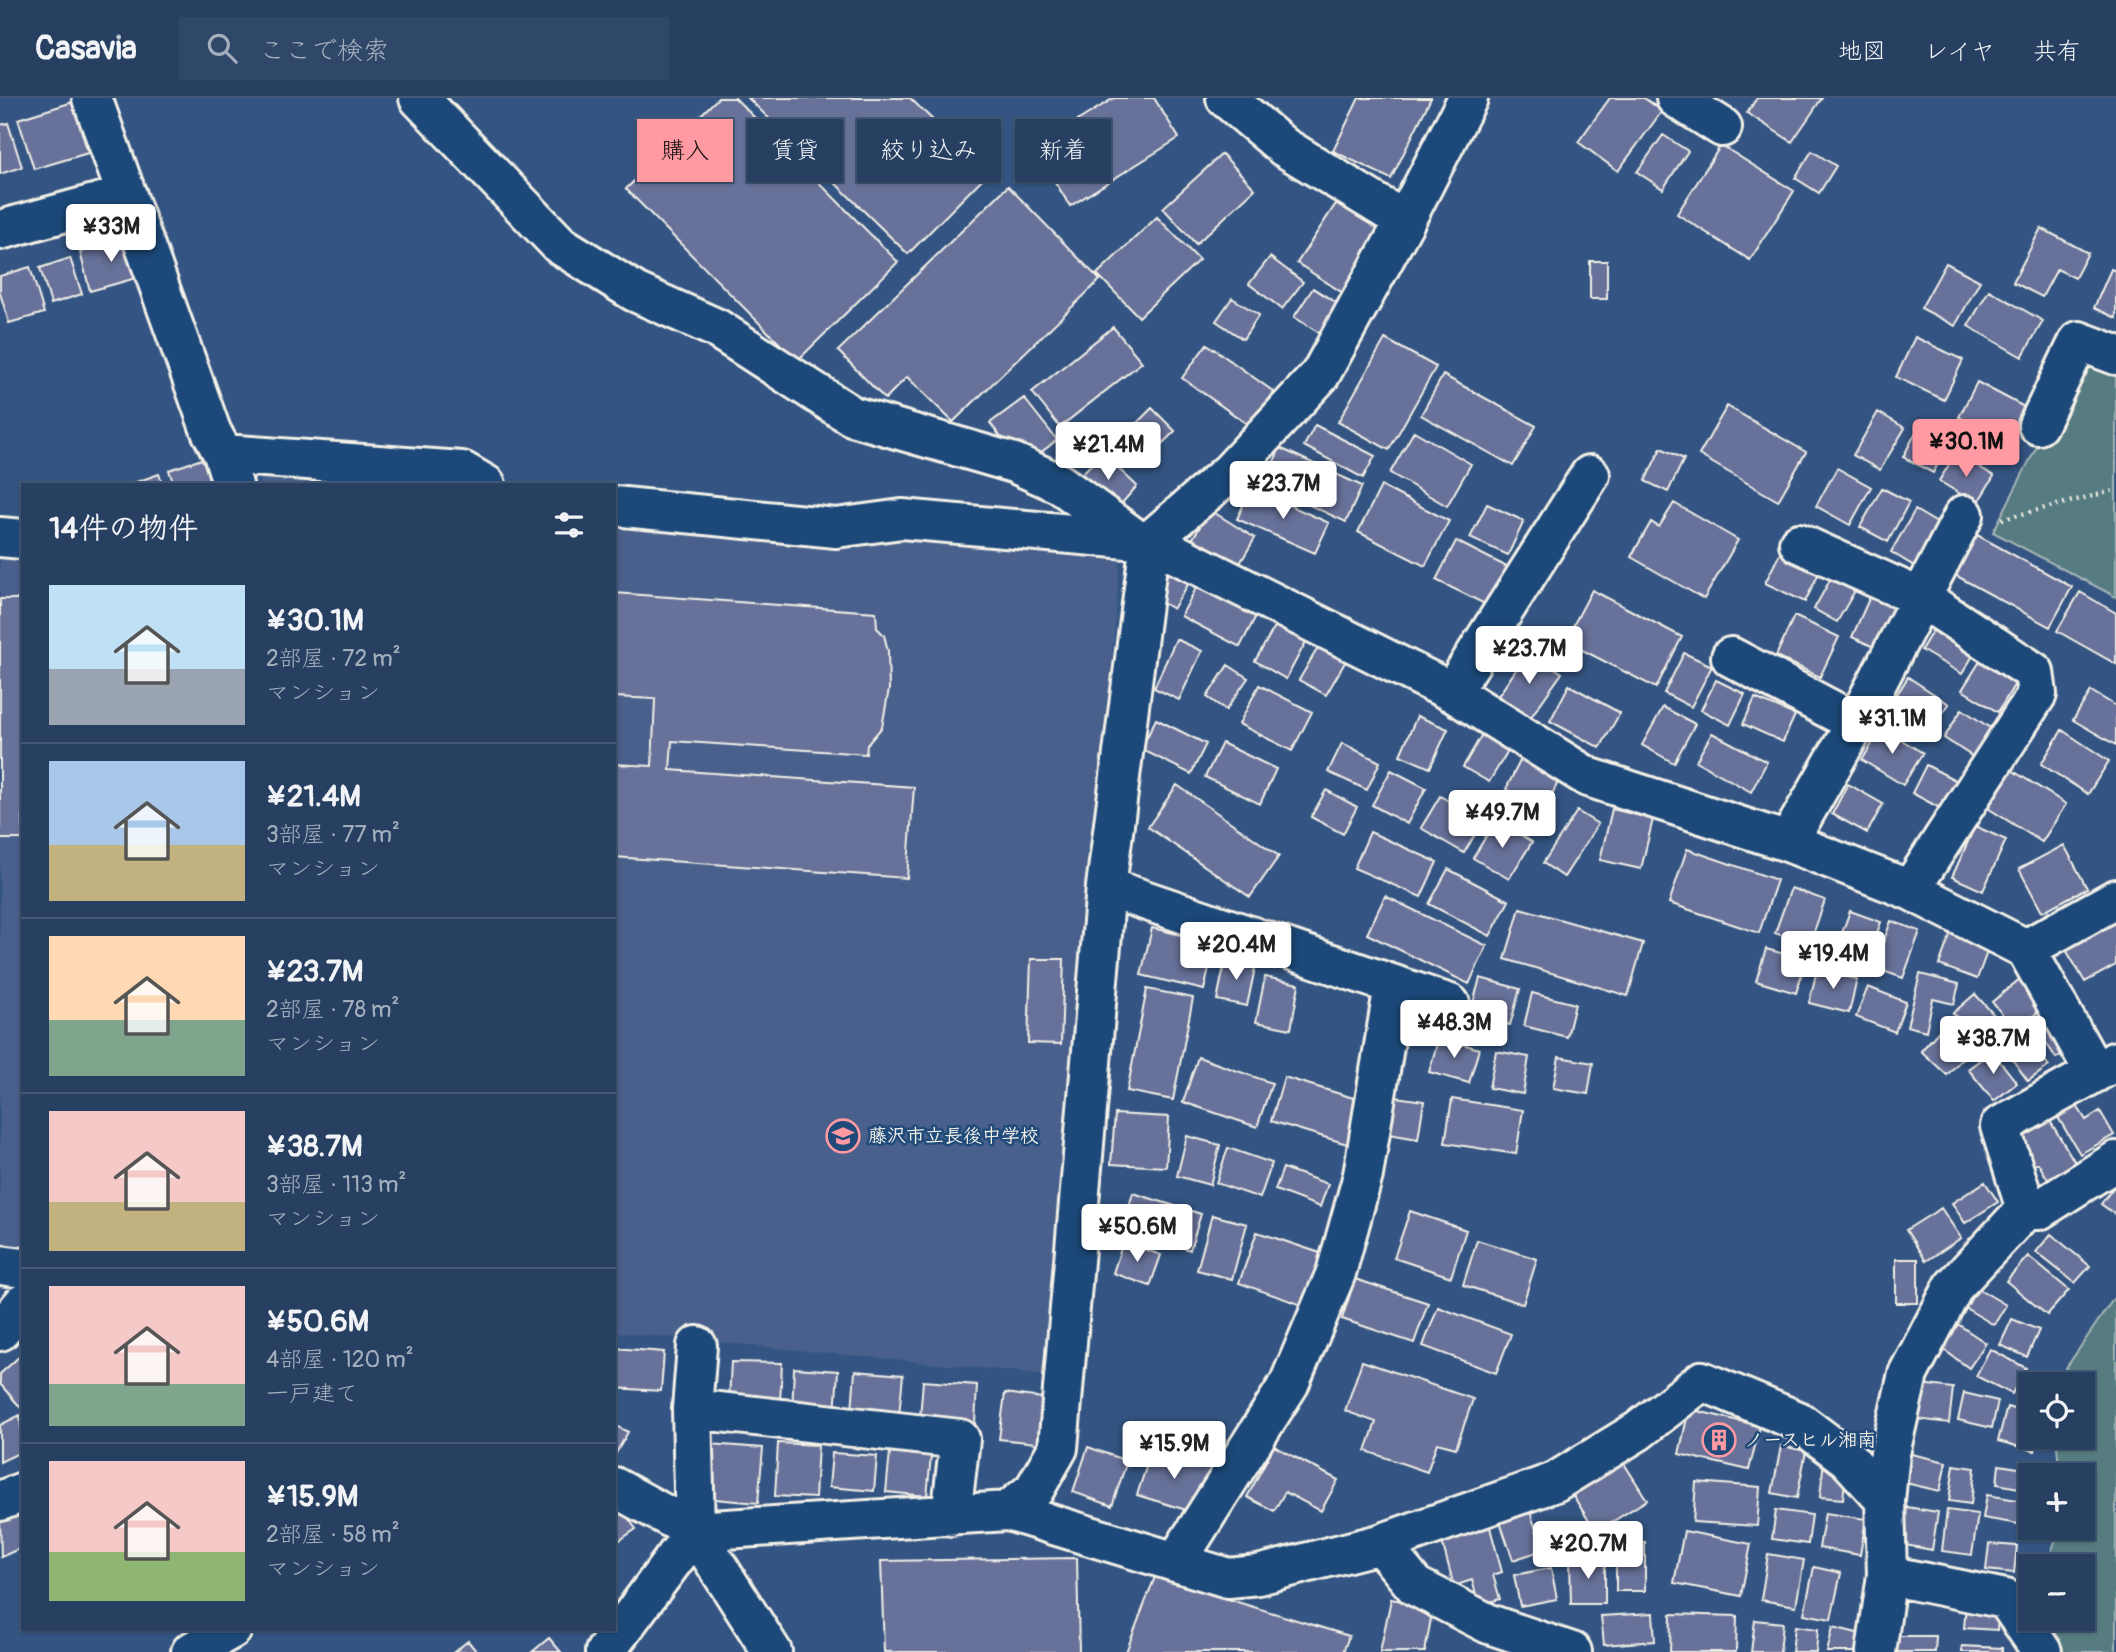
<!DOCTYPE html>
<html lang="ja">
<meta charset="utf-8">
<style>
body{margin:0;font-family:Pangolin,"Klee One",sans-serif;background:#2f4768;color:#f1f3f6;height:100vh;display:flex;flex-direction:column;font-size:26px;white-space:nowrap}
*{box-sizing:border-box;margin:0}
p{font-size:23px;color:#a4afbe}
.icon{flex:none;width:38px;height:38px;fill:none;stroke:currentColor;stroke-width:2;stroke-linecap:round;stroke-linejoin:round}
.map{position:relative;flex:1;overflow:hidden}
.details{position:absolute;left:21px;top:385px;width:595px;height:1148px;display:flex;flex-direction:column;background:#274062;border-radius:0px;box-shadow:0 2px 5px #0004,0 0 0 2px #435977}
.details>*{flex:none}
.guide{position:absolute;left:637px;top:21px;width:665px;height:63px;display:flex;gap:14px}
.tools{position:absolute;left:2018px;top:1274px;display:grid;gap:14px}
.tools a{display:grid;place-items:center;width:77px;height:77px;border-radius:0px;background:#274062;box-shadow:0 2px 5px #0004,0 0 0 2px #435977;font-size:35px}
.price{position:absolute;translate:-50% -60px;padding:0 16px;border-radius:7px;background:#fff;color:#222;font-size:23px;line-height:46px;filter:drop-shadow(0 2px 4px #0008)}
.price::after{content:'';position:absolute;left:50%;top:42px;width:21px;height:16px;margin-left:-10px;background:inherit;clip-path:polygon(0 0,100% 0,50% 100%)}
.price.active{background:#ff9aa2;color:#111}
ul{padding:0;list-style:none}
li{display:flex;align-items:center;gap:21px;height:175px;padding:0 28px}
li+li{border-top:2px solid #435977}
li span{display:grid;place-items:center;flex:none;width:196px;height:140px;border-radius:0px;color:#555}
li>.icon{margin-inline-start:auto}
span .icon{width:84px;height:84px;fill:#fffc;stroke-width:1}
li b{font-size:30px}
h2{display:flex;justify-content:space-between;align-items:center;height:84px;padding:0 28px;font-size:30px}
.tag{padding:0 24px;border-radius:0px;background:#274062;box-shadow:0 2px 5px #0004,0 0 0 2px #435977;font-size:24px;line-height:63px}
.tag.active{background:#ff9aa2;color:#111}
header{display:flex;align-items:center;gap:42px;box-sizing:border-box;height:98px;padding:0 35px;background:#274062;border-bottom:2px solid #435977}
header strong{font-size:33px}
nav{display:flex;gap:38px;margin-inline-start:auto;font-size:24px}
.search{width:490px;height:63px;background:#2f4768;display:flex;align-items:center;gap:18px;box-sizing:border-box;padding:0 24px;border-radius:0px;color:#a4afbe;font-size:26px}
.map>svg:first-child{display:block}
.built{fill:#48608c}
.green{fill:#577c82;stroke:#a6b6b5;stroke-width:2}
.building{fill:#687199;stroke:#f4f1e8;stroke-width:2}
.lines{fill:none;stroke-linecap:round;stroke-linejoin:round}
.minor-casing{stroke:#f4f1e8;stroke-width:44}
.path{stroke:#f4f1e8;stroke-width:4.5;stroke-dasharray:2 5;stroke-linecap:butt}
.minor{stroke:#1f4a7a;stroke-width:38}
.labels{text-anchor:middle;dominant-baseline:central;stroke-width:5;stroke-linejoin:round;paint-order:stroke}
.poi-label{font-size:19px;font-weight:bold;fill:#f4f1e8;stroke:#1f4a7a;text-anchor:start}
</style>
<header>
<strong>Casavia</strong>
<div class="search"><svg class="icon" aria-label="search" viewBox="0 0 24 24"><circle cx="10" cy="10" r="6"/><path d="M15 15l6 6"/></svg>ここで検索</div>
<nav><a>地図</a><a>レイヤ</a><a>共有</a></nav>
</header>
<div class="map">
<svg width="2116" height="1554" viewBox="0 0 2116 1554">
<rect width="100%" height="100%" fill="#345583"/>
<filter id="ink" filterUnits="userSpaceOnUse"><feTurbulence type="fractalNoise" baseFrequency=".0143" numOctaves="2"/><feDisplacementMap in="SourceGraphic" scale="14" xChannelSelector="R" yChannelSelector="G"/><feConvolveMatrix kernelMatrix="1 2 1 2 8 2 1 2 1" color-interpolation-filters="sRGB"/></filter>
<g filter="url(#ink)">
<!-- built -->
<path class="built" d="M260 368 464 387H261Z
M614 418 1121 453 1051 1277 614 1234Z
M0 450 23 453V1153L0 1150Z"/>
<!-- green -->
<path class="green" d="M2084 256 2116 269V499L1993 434Z
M2116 1197V1554H2062L2046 1521H2082V1468H2046L2060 1430H2082V1377H2060L2056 1339H2082V1286H2055Z"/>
<!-- building -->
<path class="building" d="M718 0H735L898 164 797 263 626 91Z
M748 0H910L988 75 908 156Z
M1114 0H1154L1179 40 1070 108 1034 50Z
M1359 0H1431L1391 81 1333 53Z
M1610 0H1644L1662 13 1618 73 1578 44Z
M1757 0H1822L1792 44 1747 15Z
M73 4 88 55 34 71 18 21Z
M8 25 22 69 0 76V27Z
M1663 37 1688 53 1663 91 1637 74Z
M1721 47 1794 93 1750 162 1677 116Z
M1812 53 1836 68 1819 95 1795 80Z
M1222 56 1255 91 1196 146 1163 110Z
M1008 88 1100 182 953 324 907 279 885 301 838 253Z
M1339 101 1385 131 1343 195 1297 165Z
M1157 119 1199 162 1139 219 1097 176Z
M2041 130 2088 155 2075 180 2057 171 2042 199 2013 184Z
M132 140 143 178 90 193 80 154Z
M1270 159 1303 184 1282 211 1249 186Z
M70 160 82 196 51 206 40 170Z
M1590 163H1607V201H1590Z
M1946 165 1980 183 1955 228 1921 210Z
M30 169 44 215 9 225 0 195V178Z
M2111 171 2116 173V220L2094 210Z
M1313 190 1343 209 1324 238 1294 219Z
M1989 192 2043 223 2022 259 1968 228Z
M1232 200 1259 217 1243 241 1216 223Z
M1113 229 1142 264 1060 329 1032 294Z
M1915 239 1963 262 1944 302 1896 279Z
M1385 241 1436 269 1389 352 1338 324Z
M1207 246 1274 294 1250 328 1182 280Z
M1443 277 1536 328 1513 368 1421 317Z
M1977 284 2028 311 2010 346 1959 319Z
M1024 300 1057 342 1023 368 990 325Z
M1727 308 1806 354 1778 403 1699 357Z
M1152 310 1175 333 1138 370 1115 347Z
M1878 314 1905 330 1880 372 1853 357Z
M1315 327 1375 358 1363 380 1304 348Z
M1414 333 1471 366 1447 408 1390 375Z
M1916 334 1947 350 1933 375 1903 359Z
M1280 350 1362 388 1346 424 1264 386Z
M1661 350 1684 361 1668 394 1645 383Z
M1102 355 1137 388 1114 414 1078 380Z
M1956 355 1994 378 1977 406 1939 383Z
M211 358 221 387H174L169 372Z
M1837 370 1871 389 1850 427 1816 408Z
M159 376 163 387H137L136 384Z
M1381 388 1449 423 1425 468 1358 434Z
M1251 390 1329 425 1315 455 1237 421Z
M1882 390 1909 404 1888 444 1860 429Z
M1674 405 1738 442 1704 501 1631 459 1651 424 1659 429Z
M1487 406 1524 423 1508 457 1470 440Z
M1210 412 1255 440 1236 472 1190 445Z
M1915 412 1944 429 1919 471 1891 454Z
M1977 437 2072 489 2050 529 1955 477Z
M1456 443 1517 474 1497 512 1436 482Z
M1781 453 1821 471 1805 504 1765 485Z
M1174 465 1194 477 1173 511 1153 499Z
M1836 471 1860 484 1837 524 1814 511Z
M1199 485 1257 516 1240 549 1181 518Z
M1592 492 1682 539 1656 590 1565 543Z
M1872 494 1907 509 1887 555 1852 539Z
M2080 494 2116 515V566L2057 533Z
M614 495 876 514 877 530 884 537 888 553 889 591 882 629 867 647 866 656 672 643 670 672 914 689 907 780 614 759V666L652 668 655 601 614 599Z
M0 501H23V741H0Z
M1794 518 1839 539 1820 579 1776 558Z
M1278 523 1308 540 1286 581 1255 563Z
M1937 525 1978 549 1962 576 1921 552Z
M1176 541 1202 553 1179 602 1154 590Z
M1320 546 1347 561 1326 597 1299 582Z
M1529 553 1562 575 1528 623 1496 601Z
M1684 555 1712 568 1691 609 1664 595Z
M1984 557 2019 579 1998 614 1962 592Z
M1228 567 1248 580 1226 612 1207 599Z
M1908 579 1949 606 1929 635 1889 609Z
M1716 582 1745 596 1730 627 1701 612Z
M1259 587 1312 614 1292 653 1239 626Z
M1569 587 1620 615 1600 650 1550 623Z
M2091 593 2116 608V647L2073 622Z
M1755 600 1795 617 1783 644 1743 626Z
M1663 609 1695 626 1674 665 1642 647Z
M1962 611 1999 636 1981 664 1944 640Z
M1417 618 1448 631 1430 670 1400 657Z
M1156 621 1206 646 1191 676 1141 651Z
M1882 630 1923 655 1903 687 1862 662Z
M1485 631 1512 646 1489 684 1463 669Z
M2062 632 2109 663 2088 696 2041 666Z
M1712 635 1767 664 1751 694 1696 663Z
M1222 645 1276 671 1260 706 1205 679Z
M1342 645 1380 664 1367 692 1328 674Z
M1522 659 1561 678 1545 711 1506 691Z
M1926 667 1965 687 1951 716 1912 695Z
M2010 671 2066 706 2042 744 1986 709Z
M1391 672 1426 690 1407 726 1372 707Z
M1848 686 1883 706 1867 735 1832 716Z
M1177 687 1279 758 1250 799 1148 729Z
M1326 692 1357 709 1343 736 1311 719Z
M1440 698 1483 723 1464 755 1421 730Z
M1612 711 1653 721 1641 771 1600 762Z
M1577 713 1598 726 1564 779 1543 765Z
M1496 722 1532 744 1509 781 1473 760Z
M1975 728 2006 742 1983 793 1952 779Z
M1370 734 1437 764 1421 799 1354 770Z
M2064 747 2087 790 2042 814 2019 771Z
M1687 751 1777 782 1759 835 1669 805Z
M1448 771 1509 803 1490 838 1429 806Z
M1791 790 1825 802 1809 848 1775 835Z
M1385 798 1487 848 1469 886 1367 836Z
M1520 810 1643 845 1628 898 1505 861Z
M1850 813 1881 824 1866 865 1835 854Z
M2116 820V867L2085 884 2065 850Z
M1891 823 1920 833 1903 880 1874 870Z
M1953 829 1991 843 1977 881 1939 867Z
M1152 830 1215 845 1204 892 1141 877Z
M1766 851 1806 862 1796 895 1756 883Z
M1226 859 1256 865 1247 908 1217 902Z
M1031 861H1064L1061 946 1028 945Z
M1817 872 1857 881 1849 915 1809 905Z
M1920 876 1959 886 1954 906 1933 901 1926 933 1907 928Z
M1265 879 1299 886 1291 931 1256 924Z
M1480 880 1520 891 1510 927 1470 916Z
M2021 880 2045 908 2016 933 1992 904Z
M1868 889 1906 904 1895 934 1856 919Z
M1147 891 1193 900 1173 1002 1127 993Z
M1532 895 1575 906 1567 939 1524 928Z
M1975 896 2004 928 1982 947 1953 915Z
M2051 916 2072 950 2056 960 2034 926Z
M1946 925 1973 949 1947 977 1921 953Z
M2025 936 2049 968 2028 983 2004 950Z
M1439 939 1479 951 1469 985 1429 974Z
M1496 953 1529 959 1523 996 1489 990Z
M1992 953 2017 985 1994 1003 1968 971Z
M1198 959 1272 985 1257 1029 1183 1004Z
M1559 959 1593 965 1588 996 1553 990Z
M1284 979 1360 1002 1347 1046 1271 1023Z
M1389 998 1424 1003 1418 1041 1383 1035Z
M1452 1001 1523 1012 1516 1056 1445 1045Z
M2075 1005 2086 1022 2100 1013 2114 1037 2080 1056 2056 1016Z
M1115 1016 1169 1019 1166 1069 1111 1066Z
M2047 1018 2079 1071 2052 1088 2038 1065 2031 1069 2013 1039Z
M1187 1038 1220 1047 1210 1087 1177 1078Z
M1228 1050 1272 1065 1260 1100 1216 1085Z
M1283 1070 1328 1086 1320 1109 1275 1092Z
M1985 1084 1998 1104 1965 1125 1952 1105Z
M2116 1086V1117L2101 1106Z
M1133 1095 1201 1116 1190 1152 1122 1131Z
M1941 1110 1961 1140 1926 1163 1906 1132Z
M1410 1113 1466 1132 1451 1179 1394 1160Z
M1212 1117 1247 1126 1232 1181 1197 1172Z
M1257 1134 1323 1156 1305 1208 1239 1185Z
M2051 1136 2090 1168 2075 1185 2036 1154Z
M1477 1142 1537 1161 1523 1206 1463 1187Z
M1123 1144 1161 1157 1150 1188 1113 1175Z
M2028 1158 2069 1192 2047 1217 2006 1183Z
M1896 1161H1918V1205H1896Z
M1355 1181 1428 1205 1414 1245 1342 1221Z
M1974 1188 2006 1207 1994 1227 1962 1208Z
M1438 1209 1511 1236 1496 1275 1423 1248Z
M2012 1221 2039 1232 2027 1259 2000 1247Z
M1956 1225 1986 1245 1969 1270 1940 1249Z
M614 1250 664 1254 661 1293 614 1290Z
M1990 1251 2026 1270 2012 1296 1976 1278Z
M20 1258 23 1261V1312L0 1286V1276Z
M1362 1263 1473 1301 1456 1350 1437 1345 1427 1374 1366 1353 1376 1324 1345 1313Z
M731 1264 782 1265 780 1305 729 1303Z
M794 1270 838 1273 835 1316 792 1314Z
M855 1273 903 1277 899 1317 852 1313Z
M923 1283 977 1287 975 1325 920 1320Z
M1920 1286 1953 1290 1949 1325 1916 1321Z
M1005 1295 1050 1301 1045 1346 999 1341Z
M1964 1295 1998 1303 1992 1330 1958 1322Z
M2007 1309 2030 1316V1339H2038L2035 1353 1998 1343Z
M1689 1311 1760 1328 1749 1372 1679 1356Z
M20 1317 23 1353 0 1364V1327Z
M614 1327 628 1334 614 1359Z
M778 1345 818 1347 815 1400 775 1398Z
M709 1346 763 1350 758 1405 704 1400Z
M1274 1348 1338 1382 1321 1413 1285 1394 1274 1413 1247 1399Z
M1781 1348 1806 1353 1797 1400 1772 1395Z
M1088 1349 1127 1363 1112 1408 1073 1394Z
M1152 1351 1211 1370 1196 1415 1137 1397Z
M890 1354 931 1358 927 1398 886 1394Z
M832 1355 877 1358 874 1393 829 1389Z
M1907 1355 1946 1364 1940 1393 1901 1384Z
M1620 1359 1647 1402 1596 1434 1569 1391Z
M1824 1361 1847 1364 1843 1401 1820 1399Z
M1954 1367 1975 1370 1971 1406 1949 1403Z
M1999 1367 2039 1373V1377H2030V1392L1997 1386Z
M1696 1384 1760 1389 1757 1428 1693 1424Z
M1987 1397 2030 1404V1428L1983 1420Z
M614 1400 636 1431 614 1446Z
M1528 1408 1543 1452 1513 1462 1498 1418Z
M1907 1409 1938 1414 1932 1452 1900 1446Z
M23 1411V1449L1 1459 0 1420Z
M1776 1412 1812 1417 1808 1446 1772 1441Z
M1947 1412 1978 1416 1972 1457 1942 1453Z
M1825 1415 1866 1421 1860 1457 1819 1450Z
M1488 1422 1502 1474 1493 1477 1500 1501 1479 1507 1472 1482 1454 1488 1440 1436Z
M1684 1433 1751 1446 1741 1498 1674 1485Z
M1616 1444H1645V1493H1616Z
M1989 1446 2017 1448 2014 1475 1986 1472Z
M1768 1456 1804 1462 1796 1508 1761 1502Z
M1077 1460 1079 1554H884L881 1463Z
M1570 1460H1605V1506H1571Z
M1814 1469 1841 1475 1831 1521 1804 1516Z
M1551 1470 1557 1501 1520 1508 1514 1477Z
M1155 1479 1349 1538 1343 1554H1126Z
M1391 1501 1433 1509 1425 1554H1380Z
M1966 1506 1999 1509 1997 1532 1964 1530Z
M1653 1515 1655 1543 1604 1547 1601 1518Z
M1671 1516 1737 1518 1736 1554H1670Z
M1755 1522 1783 1525 1780 1554H1751Z
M1795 1528 1818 1531 1816 1554H1792Z
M1833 1529 1865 1537 1861 1554H1827Z
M1892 1538H1936L1935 1554H1892Z
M549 1540 561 1554H532Z
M468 1543 477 1554H454Z
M1962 1548 2002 1550V1554H1962Z"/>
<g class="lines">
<defs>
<path id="minor" d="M92 0 211 333 223 356 233 387
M419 0 560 147 635 194 716 230 852 318 1014 365 1060 386 1137 442
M1226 0 1284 49 1405 123
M1676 0 1722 29
M0 132 127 97
M2038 327 2079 243 2116 257
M223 356 462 373 486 387
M614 408 836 430 902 421 1150 443 1452 594 1588 679 1788 744 1910 792 2026 851
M0 439 23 441
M1799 445 1923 501 2034 574 2037 596 1910 792
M1731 559 1856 625
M1452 594 1590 377
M1788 744 1856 625 1964 417
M1106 789 1450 906
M2095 975 2026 851 2116 801
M2026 1111 2039 1112 2116 1063
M0 1167 23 1170
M0 1233 23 1206
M692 1311 960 1341 951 1418
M614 1389 695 1433 772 1554
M0 1403 23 1394
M1008 1413 1228 1480 1258 1477 1380 1446 1555 1384 1638 1333 1702 1283 1798 1323 1847 1360 1885 1402
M695 1433 692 1311 697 1248
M1380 1446 1415 1488 1489 1526 1572 1554
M1176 1464 1289 1286 1336 1175 1363 1077 1394 887
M1887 1477 2006 1501 2042 1554
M191 1554 232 1531
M605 1554 695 1433 1008 1413 1034 1392 1058 1350 1106 789 1150 443 1230 374 1320 277 1405 123 1468 0
M1876 1554 1887 1477 1885 1402 1890 1355 1908 1276 1954 1188 2026 1111 2000 1028 2116 963"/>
</defs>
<!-- minor casing -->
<use href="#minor" class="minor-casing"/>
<!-- path -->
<path class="path" d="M2002 421 2116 392"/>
<!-- minor -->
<use href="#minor" class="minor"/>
</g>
</g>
<!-- icons -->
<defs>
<symbol id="school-ring" viewBox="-11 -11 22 22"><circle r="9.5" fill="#1f4a7a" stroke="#ff9aa2" stroke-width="1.5"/><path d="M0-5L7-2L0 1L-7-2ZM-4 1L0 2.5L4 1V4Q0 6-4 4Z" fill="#ff9aa2"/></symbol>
<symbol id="building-ring" viewBox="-11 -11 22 22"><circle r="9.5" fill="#1f4a7a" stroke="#ff9aa2" stroke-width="1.5"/><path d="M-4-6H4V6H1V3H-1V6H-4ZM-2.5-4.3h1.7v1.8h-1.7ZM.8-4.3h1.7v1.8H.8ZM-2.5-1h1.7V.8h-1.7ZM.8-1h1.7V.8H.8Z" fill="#ff9aa2"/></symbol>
</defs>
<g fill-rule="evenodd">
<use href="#school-ring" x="824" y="1019" width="38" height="38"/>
<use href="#building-ring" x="1700" y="1323" width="38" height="38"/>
</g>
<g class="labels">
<!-- poi labels -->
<g class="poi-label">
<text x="868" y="1038">藤沢市立長後中学校</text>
<text x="1744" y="1342">ノースヒル湘南</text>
</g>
</g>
</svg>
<div class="tools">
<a><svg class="icon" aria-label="locate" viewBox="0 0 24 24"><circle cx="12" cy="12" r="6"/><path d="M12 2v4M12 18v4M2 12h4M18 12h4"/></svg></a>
<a>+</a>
<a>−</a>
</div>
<b class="price" style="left:111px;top:166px">¥33M</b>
<b class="price active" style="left:1966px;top:381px">¥30.1M</b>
<b class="price" style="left:1108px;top:384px">¥21.4M</b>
<b class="price" style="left:1283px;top:423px">¥23.7M</b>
<b class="price" style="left:1529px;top:588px">¥23.7M</b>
<b class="price" style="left:1892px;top:658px">¥31.1M</b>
<b class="price" style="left:1502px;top:752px">¥49.7M</b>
<b class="price" style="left:1236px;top:884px">¥20.4M</b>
<b class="price" style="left:1833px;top:893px">¥19.4M</b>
<b class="price" style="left:1454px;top:962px">¥48.3M</b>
<b class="price" style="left:1993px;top:978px">¥38.7M</b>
<b class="price" style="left:1137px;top:1166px">¥50.6M</b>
<b class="price" style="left:1174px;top:1383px">¥15.9M</b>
<b class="price" style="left:1588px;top:1483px">¥20.7M</b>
<div class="guide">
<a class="tag active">購入</a>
<a class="tag">賃貸</a>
<a class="tag">絞り込み</a>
<a class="tag">新着</a>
</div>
<section class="details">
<h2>14件の物件<svg class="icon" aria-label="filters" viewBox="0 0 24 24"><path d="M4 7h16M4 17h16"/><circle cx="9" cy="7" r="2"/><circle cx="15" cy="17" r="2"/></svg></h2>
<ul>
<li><span style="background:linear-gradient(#bfe0f5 60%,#9aa5b1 0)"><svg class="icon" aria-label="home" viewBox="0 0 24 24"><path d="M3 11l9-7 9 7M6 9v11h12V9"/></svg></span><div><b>¥30.1M</b><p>2部屋 · 72 m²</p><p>マンション</p></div></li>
<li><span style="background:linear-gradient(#a9c7e8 60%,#c2b280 0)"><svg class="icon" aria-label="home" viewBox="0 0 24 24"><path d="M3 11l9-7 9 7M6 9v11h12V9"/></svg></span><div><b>¥21.4M</b><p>3部屋 · 77 m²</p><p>マンション</p></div></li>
<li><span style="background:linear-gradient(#ffd9b3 60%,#7fa58c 0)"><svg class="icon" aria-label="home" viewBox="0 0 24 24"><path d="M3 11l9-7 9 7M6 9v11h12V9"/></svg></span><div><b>¥23.7M</b><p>2部屋 · 78 m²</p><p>マンション</p></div></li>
<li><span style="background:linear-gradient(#f6c9c9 65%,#c2b280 0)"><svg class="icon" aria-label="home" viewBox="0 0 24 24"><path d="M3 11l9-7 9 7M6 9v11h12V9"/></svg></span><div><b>¥38.7M</b><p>3部屋 · 113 m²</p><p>マンション</p></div></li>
<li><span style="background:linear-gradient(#f6c9c9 70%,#7fa58c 0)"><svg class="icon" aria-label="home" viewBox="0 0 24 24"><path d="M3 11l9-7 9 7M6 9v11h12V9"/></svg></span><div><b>¥50.6M</b><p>4部屋 · 120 m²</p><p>一戸建て</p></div></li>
<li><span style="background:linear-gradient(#f6c9c9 65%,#8fb573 0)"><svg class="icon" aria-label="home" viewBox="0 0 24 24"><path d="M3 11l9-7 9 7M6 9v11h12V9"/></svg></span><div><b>¥15.9M</b><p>2部屋 · 58 m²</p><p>マンション</p></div></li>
</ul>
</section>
</div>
